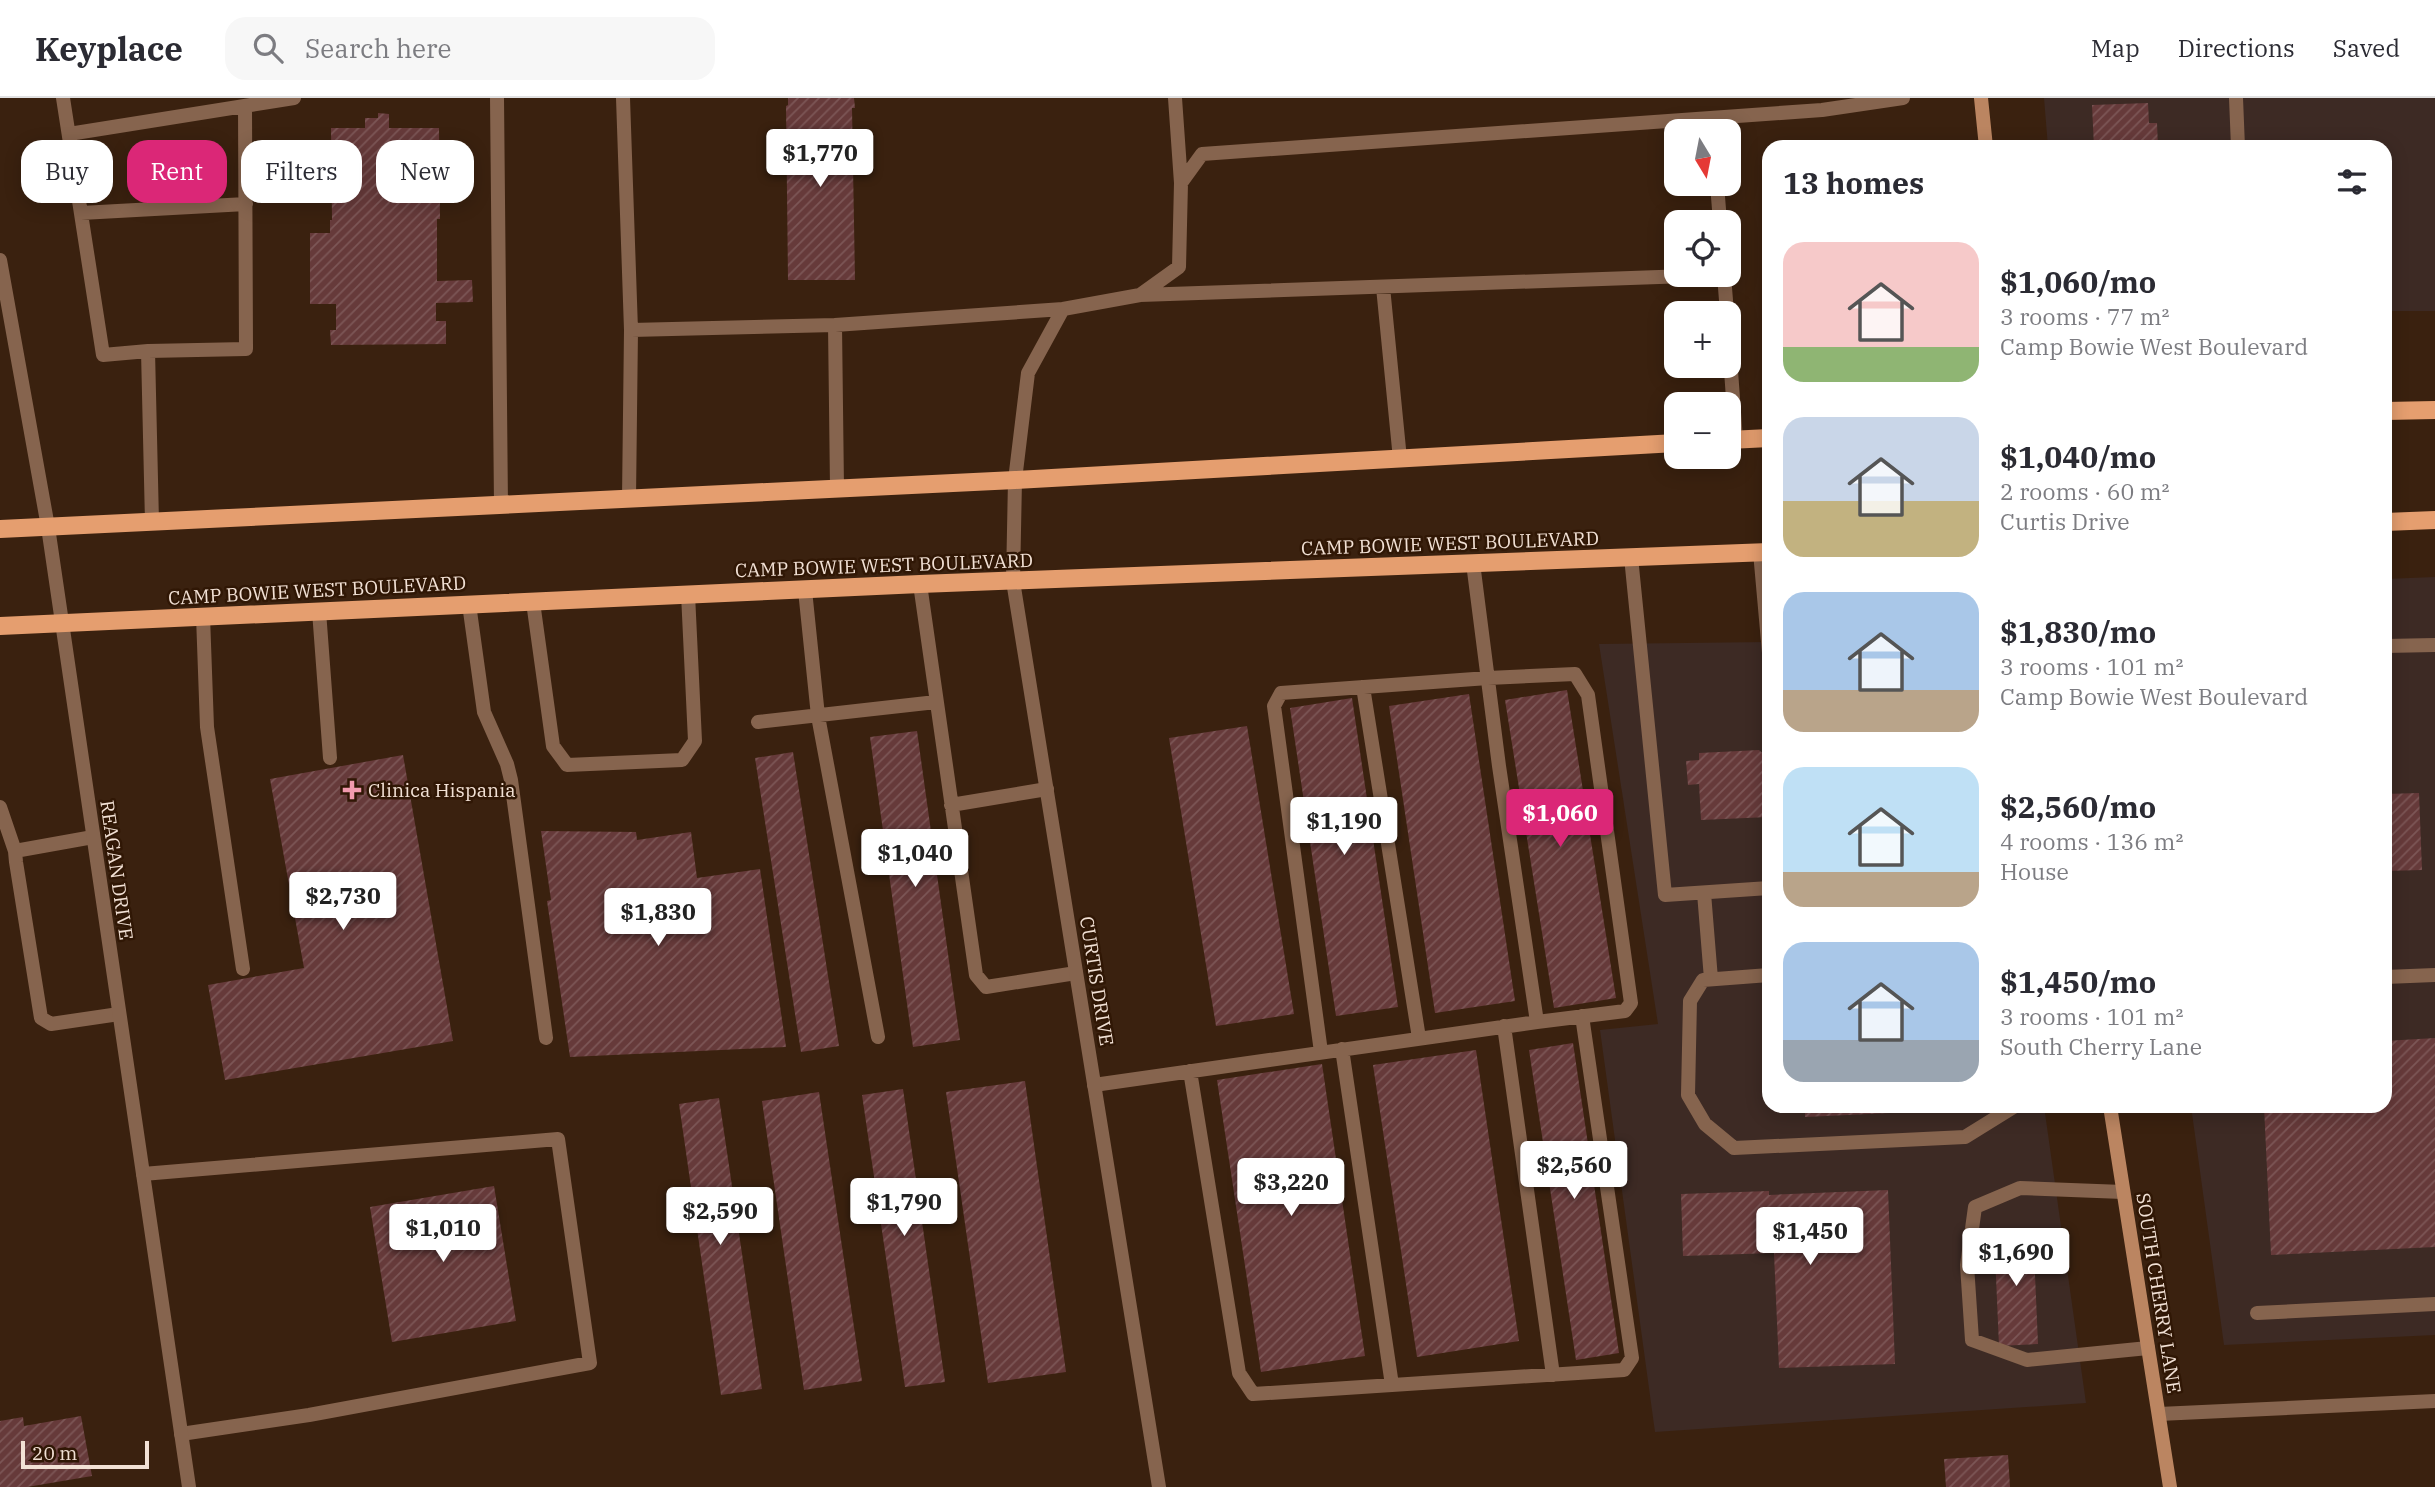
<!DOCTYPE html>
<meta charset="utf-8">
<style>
body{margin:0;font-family:"IBM Plex Serif",serif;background:#f7f7f7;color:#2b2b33;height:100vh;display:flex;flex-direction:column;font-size:26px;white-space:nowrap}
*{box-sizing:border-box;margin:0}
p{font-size:23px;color:#7c7c81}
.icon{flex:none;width:38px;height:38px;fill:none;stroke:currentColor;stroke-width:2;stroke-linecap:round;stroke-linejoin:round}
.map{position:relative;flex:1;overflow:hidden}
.side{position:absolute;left:1762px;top:42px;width:630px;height:973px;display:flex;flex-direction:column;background:#fff;border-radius:21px;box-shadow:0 4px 18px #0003}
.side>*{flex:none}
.banner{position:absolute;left:21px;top:42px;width:665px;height:63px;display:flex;gap:14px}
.needle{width:46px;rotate:170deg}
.controls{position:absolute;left:1664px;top:21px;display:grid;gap:14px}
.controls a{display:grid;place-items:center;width:77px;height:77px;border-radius:14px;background:#fff;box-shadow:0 4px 18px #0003;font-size:35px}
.scale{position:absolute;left:21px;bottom:18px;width:128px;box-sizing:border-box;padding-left:7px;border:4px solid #f2e1d5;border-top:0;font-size:19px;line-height:24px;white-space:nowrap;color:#f2e1d5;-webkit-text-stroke:5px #301705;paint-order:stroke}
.price{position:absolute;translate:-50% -60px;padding:0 16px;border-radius:7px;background:#fff;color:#222;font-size:23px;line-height:46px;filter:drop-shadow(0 2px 4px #0008)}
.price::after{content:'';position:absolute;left:50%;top:42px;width:21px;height:16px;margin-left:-10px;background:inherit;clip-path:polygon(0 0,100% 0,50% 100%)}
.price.current{background:#db2777;color:#fff}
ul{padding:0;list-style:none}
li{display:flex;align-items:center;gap:21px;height:175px;padding:0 21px}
li span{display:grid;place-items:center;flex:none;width:196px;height:140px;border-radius:21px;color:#555}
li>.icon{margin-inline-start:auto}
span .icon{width:84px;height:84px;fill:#fffc;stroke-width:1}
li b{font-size:30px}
h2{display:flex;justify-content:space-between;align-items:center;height:84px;padding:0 21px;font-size:30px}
.chip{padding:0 24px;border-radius:21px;background:#fff;box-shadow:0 4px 18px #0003;font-size:24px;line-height:63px}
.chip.current{background:#db2777;color:#fff}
header{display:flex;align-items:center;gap:42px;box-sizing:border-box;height:98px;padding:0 35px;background:#fff;border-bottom:2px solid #e1e1e2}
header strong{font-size:33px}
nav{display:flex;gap:38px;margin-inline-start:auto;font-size:24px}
.search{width:490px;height:63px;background:#f7f7f7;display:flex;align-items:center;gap:18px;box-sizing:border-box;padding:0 24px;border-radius:21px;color:#7c7c81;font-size:26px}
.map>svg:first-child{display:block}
.commercial{fill:#3d2a24}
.building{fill:url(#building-hatch)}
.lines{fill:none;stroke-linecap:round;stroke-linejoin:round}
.lane{stroke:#86644e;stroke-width:14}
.street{stroke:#86644e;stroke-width:14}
.secondary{stroke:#bb8561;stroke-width:14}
.primary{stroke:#e59e6f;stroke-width:18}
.poi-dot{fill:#f29aae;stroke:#301705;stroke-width:2.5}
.labels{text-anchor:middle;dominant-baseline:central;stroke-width:5;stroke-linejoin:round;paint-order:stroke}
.street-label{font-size:19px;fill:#f2e1d5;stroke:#301705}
.poi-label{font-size:19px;fill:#f2e1d5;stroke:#301705;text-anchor:start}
</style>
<header>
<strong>Keyplace</strong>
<div class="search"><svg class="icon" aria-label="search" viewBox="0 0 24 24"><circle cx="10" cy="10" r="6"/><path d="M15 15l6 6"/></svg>Search here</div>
<nav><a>Map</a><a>Directions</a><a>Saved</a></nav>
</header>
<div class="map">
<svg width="2435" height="1389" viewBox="0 0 2435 1389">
<defs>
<pattern id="building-hatch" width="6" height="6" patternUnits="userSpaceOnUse" patternTransform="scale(1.75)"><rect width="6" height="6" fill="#663a3a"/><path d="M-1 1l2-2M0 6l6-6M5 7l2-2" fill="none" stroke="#7c5656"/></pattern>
</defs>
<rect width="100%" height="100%" fill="#3a210f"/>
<!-- commercial -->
<path class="commercial" d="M2044 0H2435V213H2385V49H2048Z
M2435 479V1237L2224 1247 2191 1008H2385V481Z
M1769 544V1008H2044L2086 1305 1655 1334 1600 932 1658 926 1599 546Z"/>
<!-- building -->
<path class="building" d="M788 0H854L855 10H852L855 182H788L786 8 788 7Z
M2148 5 2149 25H2157L2158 49H2094L2092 7Z
M378 15 389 16V30H439L440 121H437V183L472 182 473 204 436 205V223H446V246L331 247 330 232H336V206H310V135H330V122H332L331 30H365V20H378Z
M1567 592 1616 900 1554 910 1505 602Z
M1469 596 1515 903 1435 915 1389 608Z
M1352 600 1398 909 1336 918 1290 610Z
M1247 628 1294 916 1216 928 1169 640Z
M917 633 960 942 913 949 870 639Z
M1759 652 1769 661V719L1701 722 1699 686 1688 687 1686 663 1699 662V655Z
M793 654 839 948 801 954 755 660Z
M403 657 453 943 225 982 208 887 304 870 270 681Z
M2419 695 2422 772 2385 773V696Z
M541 733 636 734 637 742 691 734 697 780 760 771 786 949 570 959 547 803 551 802Z
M2435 940V1149L2271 1157 2264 1008H2385V943Z
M1573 945 1619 1255 1576 1262 1529 952Z
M1476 952 1519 1243 1417 1259 1373 967Z
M1322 966 1365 1258 1261 1274 1217 982Z
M1025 983 1066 1274 988 1285 946 994Z
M903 991 945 1284 905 1289 862 997Z
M819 994 862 1283 804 1292 762 1003Z
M719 1000 762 1291 721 1297 679 1006Z
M1805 1008H1954V1012L1805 1019Z
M494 1088 516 1223 392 1244 370 1109Z
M1888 1092 1895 1266 1779 1270 1774 1155 1683 1158 1681 1096 1769 1093V1097Z
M2033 1131 2038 1246 1999 1248 1994 1133Z
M81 1318 92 1378 27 1389H0V1323L23 1319 24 1328Z
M2008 1357 2010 1389H1946L1944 1361Z"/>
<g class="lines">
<!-- lane -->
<path class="lane" d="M63 0 103 257 148 253 152 424
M497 0 501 407
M623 0 631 232 835 227
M1175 0 1181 85
M2236 0 2238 49
M69 36 294 0
M1717 86 1720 124
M81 115 246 106
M1724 177 1727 215
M1383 189 1400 361
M1140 197 1716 177
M1729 245 1736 342
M148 253 246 251 245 8
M1015 382 1028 275 1063 211 1140 197 1179 169 1181 85 1202 56 1822 12 1903 0
M837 390 835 227 1063 211
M629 400 631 232
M1760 454 1769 555
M1631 459 1665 797 1769 790
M920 486 976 877 986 889 1076 875
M805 492 818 618 878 939
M533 504 553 648 567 667 682 662 695 643 688 496
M469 506 484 614 507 666 511 682 546 940
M319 513 330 660
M203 518 207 629 243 871
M2385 548 2435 547
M1363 589 1419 940
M758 624 936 604
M951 707 1047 691
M0 709 15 753
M93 739 15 753 16 764 41 920 51 926 119 916
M1704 795 1711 881
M1769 877 1703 882 1690 903 1688 997 1705 1026 1734 1050 1965 1039 2015 1008
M2385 879 2435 877
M1504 928 1553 1277
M1342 951 1392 1287
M1321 954 1274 608 1281 595 1488 580 1575 576 1588 597 1631 905 1625 913 1537 924
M1190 973 1239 1275 1253 1296 1624 1272 1632 1260 1582 918
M1094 987 1537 924 1499 668 1473 465
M143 1076 558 1041 590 1265 309 1317 181 1336
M2123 1094 2020 1090 1975 1109 1967 1167 1972 1242 2027 1262 2148 1250
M2257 1215 2435 1206"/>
<!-- street -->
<path class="street" d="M0 162 48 429 189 1389
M1015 382 1013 483 1159 1389
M2159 1316 2435 1303"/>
<!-- secondary -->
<path class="secondary" d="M1981 0 1986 49
M2110 1008 2170 1389"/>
<!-- primary -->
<path class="primary" d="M2385 313 2435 312
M1729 342 1769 340
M2385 424 2435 422
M0 431 1015 382 1676 345
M0 528 920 486 1769 454"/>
</g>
<!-- markers -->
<path class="poi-dot" d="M348.5 681.5h7v7h7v7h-7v7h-7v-7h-7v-7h7z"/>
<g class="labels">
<!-- street labels -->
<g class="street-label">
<text transform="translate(1450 445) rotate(-2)">CAMP BOWIE WEST BOULEVARD</text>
<text transform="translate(884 467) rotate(-2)">CAMP BOWIE WEST BOULEVARD</text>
<text transform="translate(317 492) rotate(-3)">CAMP BOWIE WEST BOULEVARD</text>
<text transform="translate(117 772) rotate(82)">REAGAN DRIVE</text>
<text transform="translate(1097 883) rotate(81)">CURTIS DRIVE</text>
<text transform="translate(2159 1195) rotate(81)">SOUTH CHERRY LANE</text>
</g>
<!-- poi labels -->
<g class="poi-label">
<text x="368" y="692">Clinica Hispania</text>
</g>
</g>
</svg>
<div class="controls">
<a><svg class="needle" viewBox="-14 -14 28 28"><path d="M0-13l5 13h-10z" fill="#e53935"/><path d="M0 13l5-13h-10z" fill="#7c7c81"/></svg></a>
<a><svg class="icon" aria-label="locate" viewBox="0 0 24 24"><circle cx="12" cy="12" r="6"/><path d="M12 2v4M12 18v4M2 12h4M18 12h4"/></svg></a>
<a>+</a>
<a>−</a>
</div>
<div class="scale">20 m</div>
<b class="price" style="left:820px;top:91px">$1,770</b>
<b class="price current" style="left:1560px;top:751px">$1,060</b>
<b class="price" style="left:1344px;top:759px">$1,190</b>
<b class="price" style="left:915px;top:791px">$1,040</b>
<b class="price" style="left:343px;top:834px">$2,730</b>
<b class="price" style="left:658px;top:850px">$1,830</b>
<b class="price" style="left:1574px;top:1103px">$2,560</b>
<b class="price" style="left:1291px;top:1120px">$3,220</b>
<b class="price" style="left:904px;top:1140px">$1,790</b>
<b class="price" style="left:720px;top:1149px">$2,590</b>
<b class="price" style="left:443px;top:1166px">$1,010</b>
<b class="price" style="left:1810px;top:1169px">$1,450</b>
<b class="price" style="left:2016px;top:1190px">$1,690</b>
<div class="banner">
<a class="chip">Buy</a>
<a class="chip current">Rent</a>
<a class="chip">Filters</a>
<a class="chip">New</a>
</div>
<section class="side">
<h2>13 homes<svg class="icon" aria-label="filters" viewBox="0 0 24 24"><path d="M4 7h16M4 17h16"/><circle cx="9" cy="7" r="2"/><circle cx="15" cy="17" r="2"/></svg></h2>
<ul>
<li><span style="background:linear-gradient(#f6c9c9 75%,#8fb573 0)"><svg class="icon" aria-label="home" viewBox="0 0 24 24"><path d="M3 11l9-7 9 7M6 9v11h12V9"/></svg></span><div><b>$1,060/mo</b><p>3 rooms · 77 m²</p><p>Camp Bowie West Boulevard</p></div></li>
<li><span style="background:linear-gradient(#c9d6e8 60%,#c2b280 0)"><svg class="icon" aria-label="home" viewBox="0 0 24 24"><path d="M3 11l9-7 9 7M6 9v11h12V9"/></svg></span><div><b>$1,040/mo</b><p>2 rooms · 60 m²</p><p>Curtis Drive</p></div></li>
<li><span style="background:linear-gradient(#a9c7e8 70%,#b9a48a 0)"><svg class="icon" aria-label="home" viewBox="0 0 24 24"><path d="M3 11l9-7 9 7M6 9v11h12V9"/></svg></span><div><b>$1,830/mo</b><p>3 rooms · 101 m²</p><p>Camp Bowie West Boulevard</p></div></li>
<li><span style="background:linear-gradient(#bfe0f5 75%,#b9a48a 0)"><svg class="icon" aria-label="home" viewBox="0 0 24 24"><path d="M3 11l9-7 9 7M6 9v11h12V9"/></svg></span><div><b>$2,560/mo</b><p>4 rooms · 136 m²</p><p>House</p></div></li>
<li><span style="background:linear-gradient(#a9c7e8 70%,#9aa5b1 0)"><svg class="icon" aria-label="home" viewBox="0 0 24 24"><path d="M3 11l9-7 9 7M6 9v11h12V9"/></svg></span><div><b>$1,450/mo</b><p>3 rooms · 101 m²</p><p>South Cherry Lane</p></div></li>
</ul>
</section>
</div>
